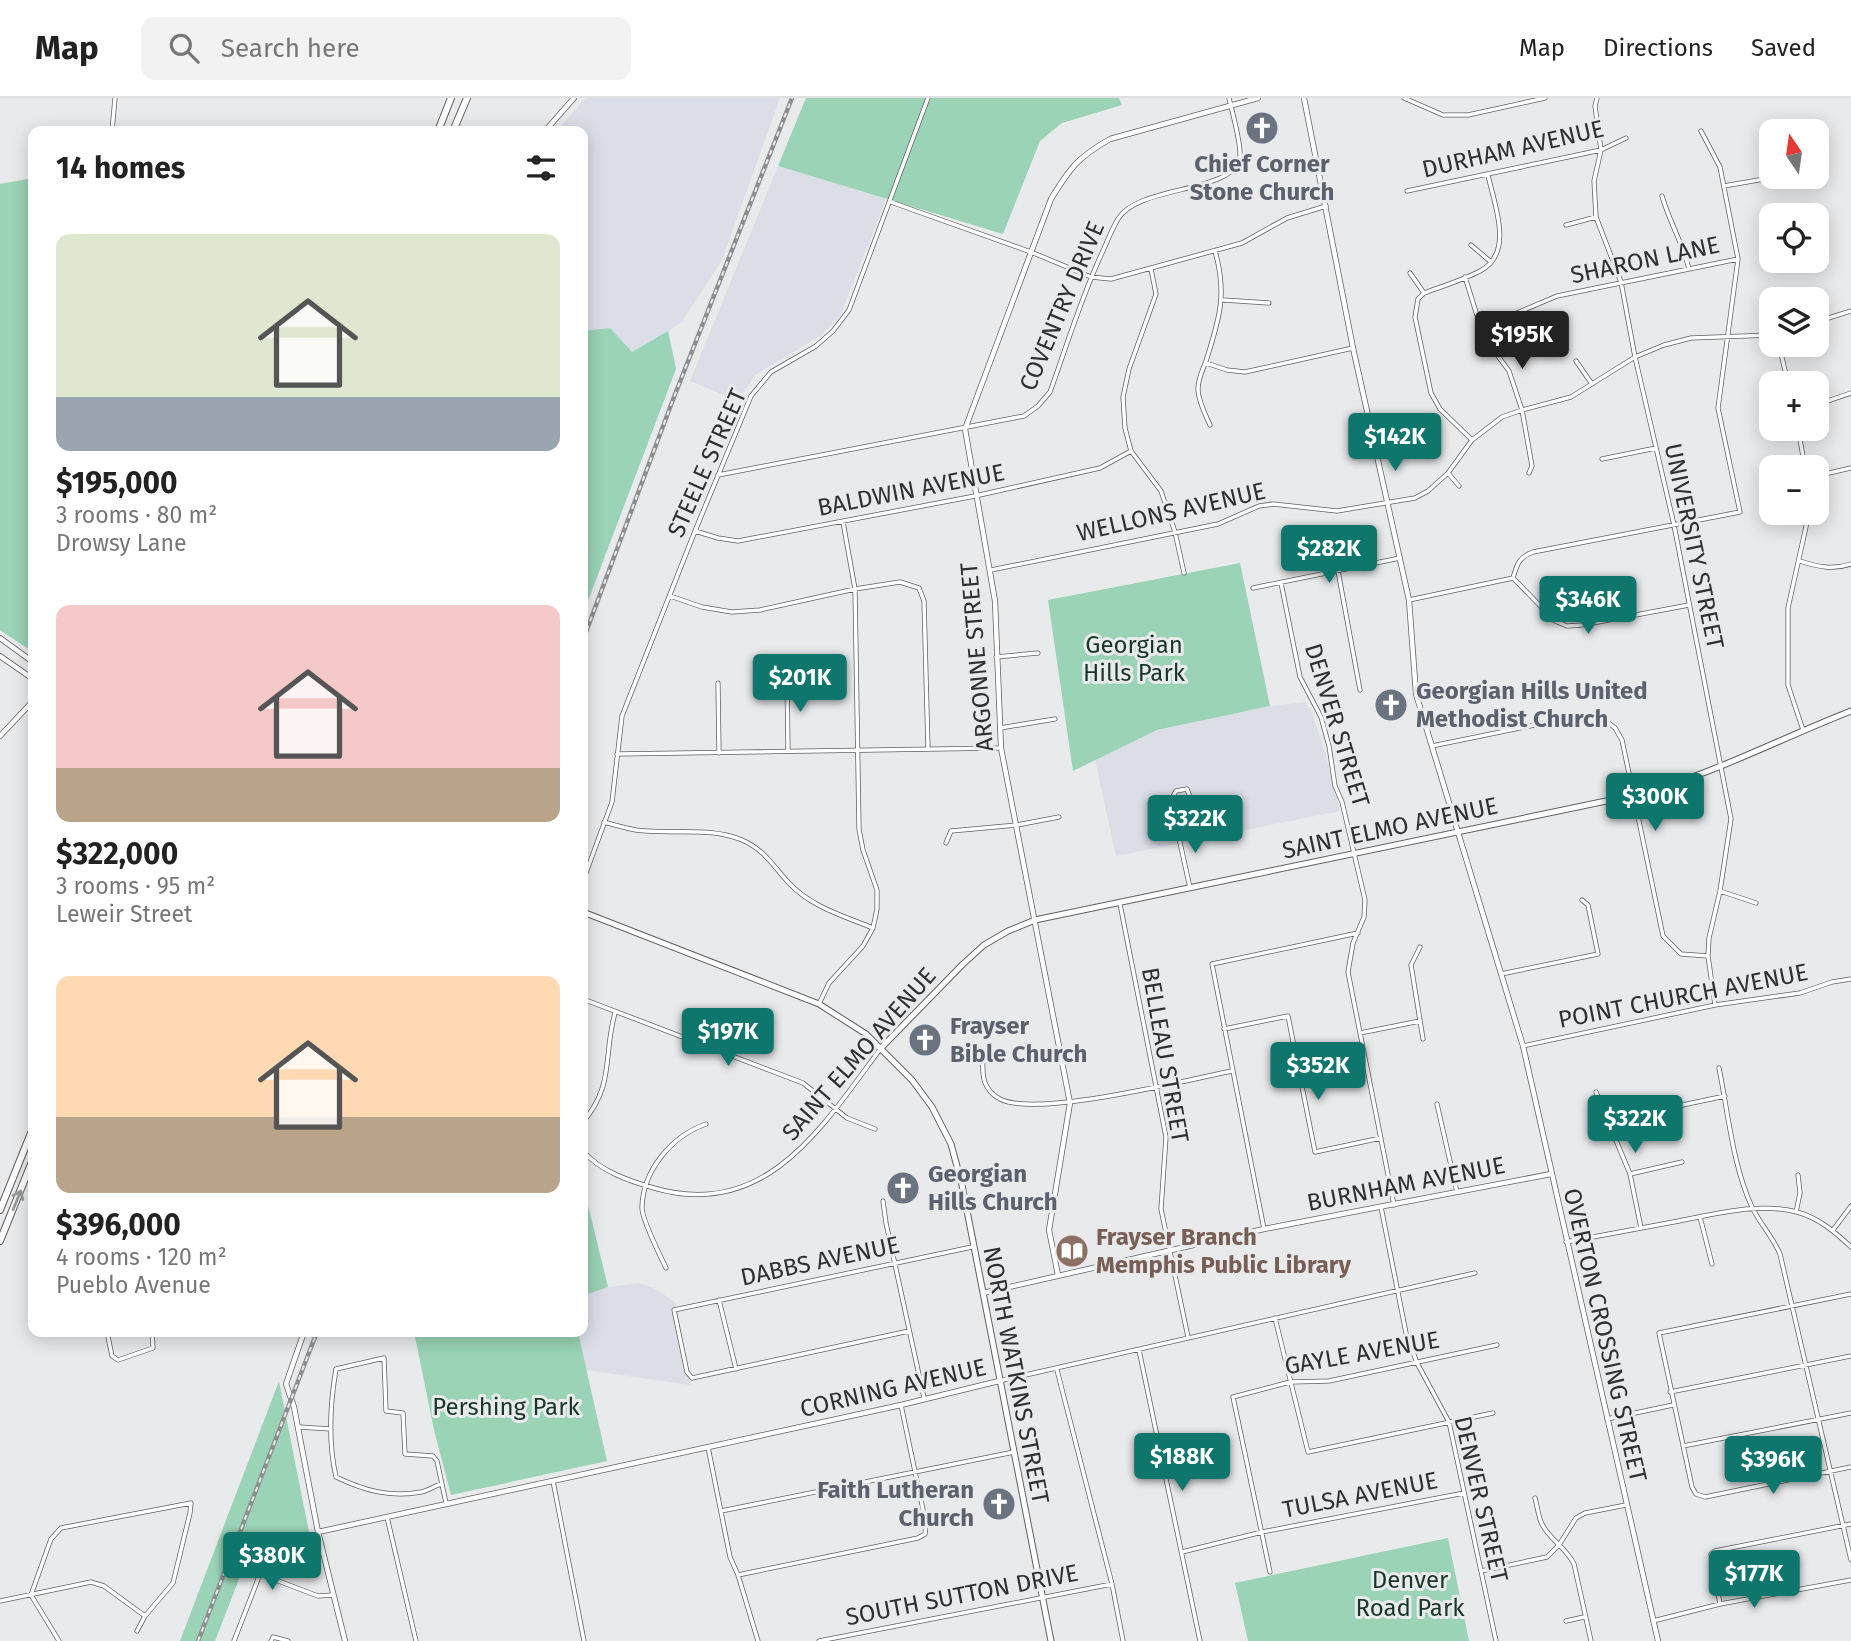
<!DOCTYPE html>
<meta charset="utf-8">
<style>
body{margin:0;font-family:"Fira Sans",sans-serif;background:#f2f2f2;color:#222;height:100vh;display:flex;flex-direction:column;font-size:26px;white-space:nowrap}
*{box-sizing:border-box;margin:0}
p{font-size:23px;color:#767676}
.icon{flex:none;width:38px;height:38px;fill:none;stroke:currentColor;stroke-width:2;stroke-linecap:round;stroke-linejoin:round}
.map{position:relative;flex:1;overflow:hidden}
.details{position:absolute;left:28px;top:28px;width:560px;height:1211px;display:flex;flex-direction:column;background:#fff;border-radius:14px;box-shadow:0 4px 18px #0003}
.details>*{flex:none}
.needle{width:46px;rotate:347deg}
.tools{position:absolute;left:1759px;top:21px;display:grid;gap:14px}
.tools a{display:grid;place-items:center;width:70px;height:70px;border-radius:14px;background:#fff;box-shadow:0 4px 18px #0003;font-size:35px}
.price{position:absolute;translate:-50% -60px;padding:0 16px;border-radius:7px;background:#0f766e;color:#fff;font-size:23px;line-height:46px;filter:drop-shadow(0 2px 4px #0008)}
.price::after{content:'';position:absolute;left:50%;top:42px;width:21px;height:16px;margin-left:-10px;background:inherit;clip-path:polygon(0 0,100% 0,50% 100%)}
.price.active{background:#222;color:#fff}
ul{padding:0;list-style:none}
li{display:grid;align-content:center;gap:14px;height:371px;padding:0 28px}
li span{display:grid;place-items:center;height:217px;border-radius:14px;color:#555}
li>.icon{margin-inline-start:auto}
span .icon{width:126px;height:126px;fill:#fffc;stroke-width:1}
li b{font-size:30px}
h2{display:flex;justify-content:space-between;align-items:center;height:84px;padding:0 28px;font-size:30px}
header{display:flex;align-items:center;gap:42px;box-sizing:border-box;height:98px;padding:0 35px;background:#fff;border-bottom:2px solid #e0e0e0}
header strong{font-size:33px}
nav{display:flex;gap:38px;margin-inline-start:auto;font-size:24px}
.search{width:490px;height:63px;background:#f2f2f2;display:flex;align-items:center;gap:18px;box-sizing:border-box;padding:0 24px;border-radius:14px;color:#767676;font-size:26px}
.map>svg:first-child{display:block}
.built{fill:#dbdee7}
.green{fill:#9ad3b5}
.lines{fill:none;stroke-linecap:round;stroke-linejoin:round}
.minor-casing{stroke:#5f6062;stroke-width:5}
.tertiary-casing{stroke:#5f6062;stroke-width:6}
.secondary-casing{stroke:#5f6062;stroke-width:7}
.trunk-casing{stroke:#5f6062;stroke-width:8}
.minor{stroke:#fff;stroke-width:3.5}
.tertiary{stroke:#fff;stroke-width:4.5}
.secondary{stroke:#fff;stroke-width:5}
.trunk{stroke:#fff;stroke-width:6}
.rail-casing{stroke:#8c8d8f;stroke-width:4.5}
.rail{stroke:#e9eaec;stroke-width:2;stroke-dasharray:5;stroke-linecap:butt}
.oneway{stroke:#979898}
.labels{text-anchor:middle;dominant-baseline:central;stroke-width:6;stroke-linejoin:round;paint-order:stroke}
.street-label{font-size:24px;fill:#2f3031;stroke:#e9eaec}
.worship-label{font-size:24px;font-weight:bold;fill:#5b616d;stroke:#e9eaec;text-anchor:start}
.park-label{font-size:24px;fill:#173728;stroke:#e9eaec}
.education-label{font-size:24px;font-weight:bold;fill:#785e54;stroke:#e9eaec;text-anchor:start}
</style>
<header>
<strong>Map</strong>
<div class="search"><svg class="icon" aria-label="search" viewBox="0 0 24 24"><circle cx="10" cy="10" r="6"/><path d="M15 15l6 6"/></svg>Search here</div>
<nav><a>Map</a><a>Directions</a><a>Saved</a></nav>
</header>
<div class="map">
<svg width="1851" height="1543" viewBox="0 0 1851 1543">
<rect width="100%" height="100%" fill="#e9eaec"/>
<!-- built -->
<path class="built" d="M586 0H780L722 162 681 225 632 255 610 230 583 233V33H556Z
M778 68 886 101 841 216 822 237 755 277 738 303 690 283Z
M1305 604 1311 612 1325 654 1340 713 1116 758 1095 662 1157 632 1270 608Z
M640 1185 657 1192 676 1205 691 1287 586 1272 578 1234H583V1198L608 1189Z"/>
<!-- green -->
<path class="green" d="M806 0H1119L1122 7 1062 25 1040 43 1003 136 778 68Z
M33 80V554L0 532V86Z
M610 230 632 254 668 233 676 271 583 516V233Z
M1240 465 1270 608 1157 632 1073 673 1048 502Z
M587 1103 608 1189 583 1198V1104Z
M414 1234H578L607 1363 451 1397 434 1332Z
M279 1283 313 1454 243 1471 215 1543H180Z
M1448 1440 1469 1543H1248L1235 1485Z"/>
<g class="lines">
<defs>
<path id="minor" d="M1404 0 1443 17H1468L1545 0
M1597 0 1595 8 1601 52 1594 83 1596 119 1621 184 1635 259 1674 427 1731 721 1720 793 1709 840 1708 858 1715 907
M112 33 115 0
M1724 88 1776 79
M1407 93 1601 52 1626 40
M1662 98C1669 123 1683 146 1689 171
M891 104 1031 154 1091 179 1111 181 1242 145 1287 120 1326 108
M1566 127 1596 119
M1471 147 1491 164
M1151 171 1156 196 1129 271 1123 299 1125 330 1131 353 1161 393 1175 434 1184 475
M1410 175 1424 195
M1465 179 1480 227 1495 254 1509 273 1522 312 1532 368 1529 375
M1223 202 1269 205
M1816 224 1851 213
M1480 227 1505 220 1557 198 1738 161
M1779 247 1788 285
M1576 263 1592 286
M1206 265 1227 272 1245 274 1353 250
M1816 307 1851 295
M1210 327C1205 316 1198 302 1198 291 1198 279 1204 270 1207 260 1220 219 1227 195 1215 153
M1798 331 1805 369
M1472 342 1440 311 1431 295 1415 219 1418 201 1424 195C1443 188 1463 182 1480 173 1515 155 1494 106 1488 77
M1602 361 1656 350
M1448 375 1459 388
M718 377 1024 318 1038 308 1050 294C1067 247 1081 200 1102 155 1107 144 1112 131 1118 121 1139 86 1236 96 1240 58 1241 45 1232 13 1229 0
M1816 378 1851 370
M695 433 718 440 738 443 975 398 1100 370 1131 353
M1800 463C1818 469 1833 472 1851 466
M991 472 1218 426 1259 408 1273 406 1337 413 1415 400 1428 393 1448 375 1472 342 1502 319 1522 312 1571 299 1635 259 1664 247 1691 240 1771 237
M1338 473 1360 592
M1513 480 1555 523 1567 528 1582 527 1689 507
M1281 485 1300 579 1321 619 1329 648 1335 688 1342 704 1365 802 1364 819 1353 845 1348 874 1394 1107
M1253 490 1400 460
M670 498 702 509 732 514 760 512 855 491 900 484 919 490 924 503 928 651
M1409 502 1513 480C1517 466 1519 459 1533 454L1740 414 1718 310 1738 161 1720 69 1701 33
M996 559 1038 555
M787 578 788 653
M718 585 719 655
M1000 630 1055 621
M1803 632 1788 587V510L1809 415
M1432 648 1579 618 1601 619 1615 630 1622 642 1663 838 1681 856 1708 858
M617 656 1001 650
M604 724C615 727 625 730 636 732 672 737 708 728 742 742 765 752 773 768 789 785 811 809 844 818 873 830
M1175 724 1190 699 1187 691 1176 693 1171 702 1172 708 1190 790
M946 745 951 733 1017 727 1059 719
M583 783 612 704 622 618 695 433 751 298 771 274 816 248 833 233 849 212 928 0
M1720 793 1756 805
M1120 806 1166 1039 1161 1111 1188 1239
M1420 849 1411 867 1423 941
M1501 876 1598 856 1588 807 1582 802
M583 901 803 985 847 1020 875 1031
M819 906 829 885 863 848 873 830 877 811V792L863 752 859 731 855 491 843 424
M1224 931 1288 918 1315 1054 1381 1040
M1360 935 1420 923
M1523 948 1715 907 1800 895 1832 884 1851 881
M983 961C982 978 983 992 1000 1001 1037 1020 1186 982 1232 973
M1719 970C1728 1014 1733 1069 1752 1109 1760 1126 1773 1139 1780 1156L1851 1462
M1596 994 1630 1076 1641 1130
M1437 1006 1457 1094
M1607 1023 1725 998
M583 1024C615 987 603 956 615 915
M583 1053C600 1073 629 1083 654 1090 766 1123 823 1028 881 950
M1630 1076 1682 1064
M883 1103 886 1125 924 1300
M1381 1109 1406 1235 1417 1265 1449 1324 1496 1543
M1796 1114 1800 1095 1798 1077
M1700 1119 1712 1166
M1264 1131 1212 866 1358 835
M1833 1132 1851 1108
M1566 1144C1604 1137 1641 1130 1679 1123 1716 1116 1759 1104 1797 1114 1819 1120 1835 1134 1851 1149
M666 1170C660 1157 641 1120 642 1109 643 1072 672 1038 706 1026
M1851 1196 1659 1235 1692 1389 1696 1396 1705 1399 1851 1369
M719 1202 736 1271
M1275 1220 1308 1354 1493 1315
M909 1233 692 1280 687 1274 674 1212 972 1149
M107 1234 112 1258 118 1262 153 1250 152 1234
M1139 1252 1200 1543
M1057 1272 1112 1486 1123 1543
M999 1283 1475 1175
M1670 1294 1851 1258
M1607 1321 1673 1307
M299 1329 331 1331
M1683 1348 1851 1315
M708 1349 730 1459 738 1477 758 1543
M553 1383 584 1543
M441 1386C434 1388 428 1393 421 1394 390 1400 363 1392 336 1379 328 1344 330 1306 336 1271L384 1260 386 1313 403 1315 405 1356 433 1358 437 1363 446 1405
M1535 1400C1537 1407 1538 1416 1541 1424 1548 1441 1566 1449 1574 1466L1591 1543
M721 1413 1014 1354
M387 1419 416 1543
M1182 1454 1262 1434 1464 1395
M1481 1473 1547 1459 1559 1447 1576 1420 1585 1415 1626 1407
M1270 1474 1233 1299 1290 1284 1329 1283 1497 1247
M738 1477 918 1440 925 1436 926 1426 901 1307
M0 1503 91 1484 104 1488 145 1518
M1720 1506 1711 1456 1715 1453 1851 1426
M1566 1523 1584 1519
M1653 1523 1720 1506 1851 1482
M59 1543 31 1497 51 1441 61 1430 191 1405 190 1415 173 1485 145 1518 137 1533
M234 1543 260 1476 318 1498 333 1497
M271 1543 273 1539 288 1543
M819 1543 1112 1486"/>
<path id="tertiary" d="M1304 0 1353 250 1409 502 1416 596 1523 948 1658 1543
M545 33 574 0
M0 540 33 564
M0 558 33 581
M0 638 33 603
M1058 1177 1049 1132 1070 1005 1001 650 995 503 965 331 1051 101C1070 70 1078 59 1110 41L1258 0
M983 1195 1264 1131 1551 1076
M304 1234 286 1286 294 1309 318 1434 345 1543
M318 1434 901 1307 999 1283"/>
<path id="secondary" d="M583 814 819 906 866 936 912 982 932 1009 951 1046 962 1087 1051 1543
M881 950 963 866 984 847 1008 833 1035 822 1635 697C1710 678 1779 641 1851 613"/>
<path id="trunk" d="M438 33 451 0
M453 33 467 0
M0 1112 33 1030
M0 1143 33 1061"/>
</defs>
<!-- minor casing -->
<use href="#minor" class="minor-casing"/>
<!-- tertiary casing -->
<use href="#tertiary" class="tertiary-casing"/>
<!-- secondary casing -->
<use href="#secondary" class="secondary-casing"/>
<!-- trunk casing -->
<use href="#trunk" class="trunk-casing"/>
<!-- minor -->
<use href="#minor" class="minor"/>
<!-- tertiary -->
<use href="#tertiary" class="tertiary"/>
<!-- secondary -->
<use href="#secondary" class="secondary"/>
<!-- trunk -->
<use href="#trunk" class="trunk"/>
<defs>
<path id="rail" d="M583 542 674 299 792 0
M198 1543 317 1234"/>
</defs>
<!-- rail casing -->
<use href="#rail" class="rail-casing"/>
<!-- rail -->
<use href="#rail" class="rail"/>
</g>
<!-- one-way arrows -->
<defs><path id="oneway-shaft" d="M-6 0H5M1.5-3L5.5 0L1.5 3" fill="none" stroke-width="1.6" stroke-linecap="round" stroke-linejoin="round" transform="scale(1.75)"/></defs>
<use class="oneway" href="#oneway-shaft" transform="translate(17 1102) rotate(-68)"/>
<!-- icons -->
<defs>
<symbol id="church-disc" viewBox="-11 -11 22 22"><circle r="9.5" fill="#6b7280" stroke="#e9eaec"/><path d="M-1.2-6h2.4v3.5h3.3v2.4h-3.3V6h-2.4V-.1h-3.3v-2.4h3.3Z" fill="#fff"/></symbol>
<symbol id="library-disc" viewBox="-11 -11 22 22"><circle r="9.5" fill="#8d6e63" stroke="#e9eaec"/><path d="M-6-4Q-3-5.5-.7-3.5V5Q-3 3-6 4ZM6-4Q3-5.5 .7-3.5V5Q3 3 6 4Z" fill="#fff"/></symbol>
</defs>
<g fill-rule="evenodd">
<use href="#church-disc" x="1243" y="11" width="38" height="38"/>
<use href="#church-disc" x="1372" y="588" width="38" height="38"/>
<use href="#church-disc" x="906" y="923" width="38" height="38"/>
<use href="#church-disc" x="884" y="1071" width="38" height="38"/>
<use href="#library-disc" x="1053" y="1134" width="38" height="38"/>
<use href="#church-disc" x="980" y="1387" width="38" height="38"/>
</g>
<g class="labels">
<!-- street labels -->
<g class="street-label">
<text transform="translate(1513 51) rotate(-13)">DURHAM AVENUE</text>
<text transform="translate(1645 162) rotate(-12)">SHARON LANE</text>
<text transform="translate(1062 208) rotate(-67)">COVENTRY DRIVE</text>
<text transform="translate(707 365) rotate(-66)">STEELE STREET</text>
<text transform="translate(911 392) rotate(-11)">BALDWIN AVENUE</text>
<text transform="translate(1171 414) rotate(-13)">WELLONS AVENUE</text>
<text transform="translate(1694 448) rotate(78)">UNIVERSITY STREET</text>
<text transform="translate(977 559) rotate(-95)">ARGONNE STREET</text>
<text transform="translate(1337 627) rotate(73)">DENVER STREET</text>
<text transform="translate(1390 730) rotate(-12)">SAINT ELMO AVENUE</text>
<text transform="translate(1683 898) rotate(-11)">POINT CHURCH AVENUE</text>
<text transform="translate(859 956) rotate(-49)">SAINT ELMO AVENUE</text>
<text transform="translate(1165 957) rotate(80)">BELLEAU STREET</text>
<text transform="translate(1406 1086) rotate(-11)">BURNHAM AVENUE</text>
<text transform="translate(820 1163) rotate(-12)">DABBS AVENUE</text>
<text transform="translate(1605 1237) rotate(77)">OVERTON CROSSING STREET</text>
<text transform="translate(1362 1255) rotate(-10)">GAYLE AVENUE</text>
<text transform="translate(1016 1277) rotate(79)">NORTH WATKINS STREET</text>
<text transform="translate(893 1290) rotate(-13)">CORNING AVENUE</text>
<text transform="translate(1360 1397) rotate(-11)">TULSA AVENUE</text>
<text transform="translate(1481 1401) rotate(77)">DENVER STREET</text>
<text transform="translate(962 1497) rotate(-11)">SOUTH SUTTON DRIVE</text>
</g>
<!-- worship labels -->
<g class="worship-label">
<text x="1262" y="66" text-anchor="middle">Chief Corner<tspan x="1262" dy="28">Stone Church</tspan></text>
<text x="1416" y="593">Georgian Hills United<tspan x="1416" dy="28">Methodist Church</tspan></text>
<text x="950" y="928">Frayser<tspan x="950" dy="28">Bible Church</tspan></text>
<text x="928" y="1076">Georgian<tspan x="928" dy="28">Hills Church</tspan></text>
<text x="974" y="1392" text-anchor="end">Faith Lutheran<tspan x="974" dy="28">Church</tspan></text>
</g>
<!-- park labels -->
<g class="park-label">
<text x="1134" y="547">Georgian<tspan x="1134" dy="28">Hills Park</tspan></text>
<text x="506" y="1309">Pershing Park</text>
<text x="1410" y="1482">Denver<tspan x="1410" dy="28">Road Park</tspan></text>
</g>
<!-- education labels -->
<g class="education-label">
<text x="1096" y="1139">Frayser Branch<tspan x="1096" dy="28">Memphis Public Library</tspan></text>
</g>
</g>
</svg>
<div class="tools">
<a><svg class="needle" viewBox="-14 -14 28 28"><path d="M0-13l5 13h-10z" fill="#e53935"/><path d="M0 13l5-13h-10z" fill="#767676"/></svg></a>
<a><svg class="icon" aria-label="locate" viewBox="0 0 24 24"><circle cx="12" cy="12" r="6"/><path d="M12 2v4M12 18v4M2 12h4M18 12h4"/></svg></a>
<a><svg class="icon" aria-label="layers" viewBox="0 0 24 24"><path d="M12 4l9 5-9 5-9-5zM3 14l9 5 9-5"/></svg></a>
<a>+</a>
<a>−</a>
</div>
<b class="price active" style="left:1522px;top:273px">$195K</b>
<b class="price" style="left:1395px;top:375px">$142K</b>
<b class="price" style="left:1329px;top:487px">$282K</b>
<b class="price" style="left:1588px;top:538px">$346K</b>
<b class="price" style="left:800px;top:616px">$201K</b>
<b class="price" style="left:1655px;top:735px">$300K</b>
<b class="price" style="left:1195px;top:757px">$322K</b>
<b class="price" style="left:728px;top:970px">$197K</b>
<b class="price" style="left:1318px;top:1004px">$352K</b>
<b class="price" style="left:1635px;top:1057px">$322K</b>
<b class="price" style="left:1182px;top:1395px">$188K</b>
<b class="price" style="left:1773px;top:1398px">$396K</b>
<b class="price" style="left:272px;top:1494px">$380K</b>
<b class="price" style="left:1754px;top:1512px">$177K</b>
<section class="details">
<h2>14 homes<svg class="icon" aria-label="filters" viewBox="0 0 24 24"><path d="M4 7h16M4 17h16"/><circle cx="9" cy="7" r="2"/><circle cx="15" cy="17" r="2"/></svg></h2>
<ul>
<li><span style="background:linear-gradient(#dfe7d0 75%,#9aa5b1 0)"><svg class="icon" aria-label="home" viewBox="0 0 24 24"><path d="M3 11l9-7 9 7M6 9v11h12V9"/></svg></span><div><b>$195,000</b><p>3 rooms · 80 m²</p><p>Drowsy Lane</p></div></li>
<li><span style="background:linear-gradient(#f6c9c9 75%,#b9a48a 0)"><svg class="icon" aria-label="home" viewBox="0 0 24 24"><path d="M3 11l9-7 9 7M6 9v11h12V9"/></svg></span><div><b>$322,000</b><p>3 rooms · 95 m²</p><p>Leweir Street</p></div></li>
<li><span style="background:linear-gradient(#ffd9b3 65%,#b9a48a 0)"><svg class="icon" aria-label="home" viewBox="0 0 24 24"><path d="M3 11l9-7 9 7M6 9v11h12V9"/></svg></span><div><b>$396,000</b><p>4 rooms · 120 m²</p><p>Pueblo Avenue</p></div></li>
</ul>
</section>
</div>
